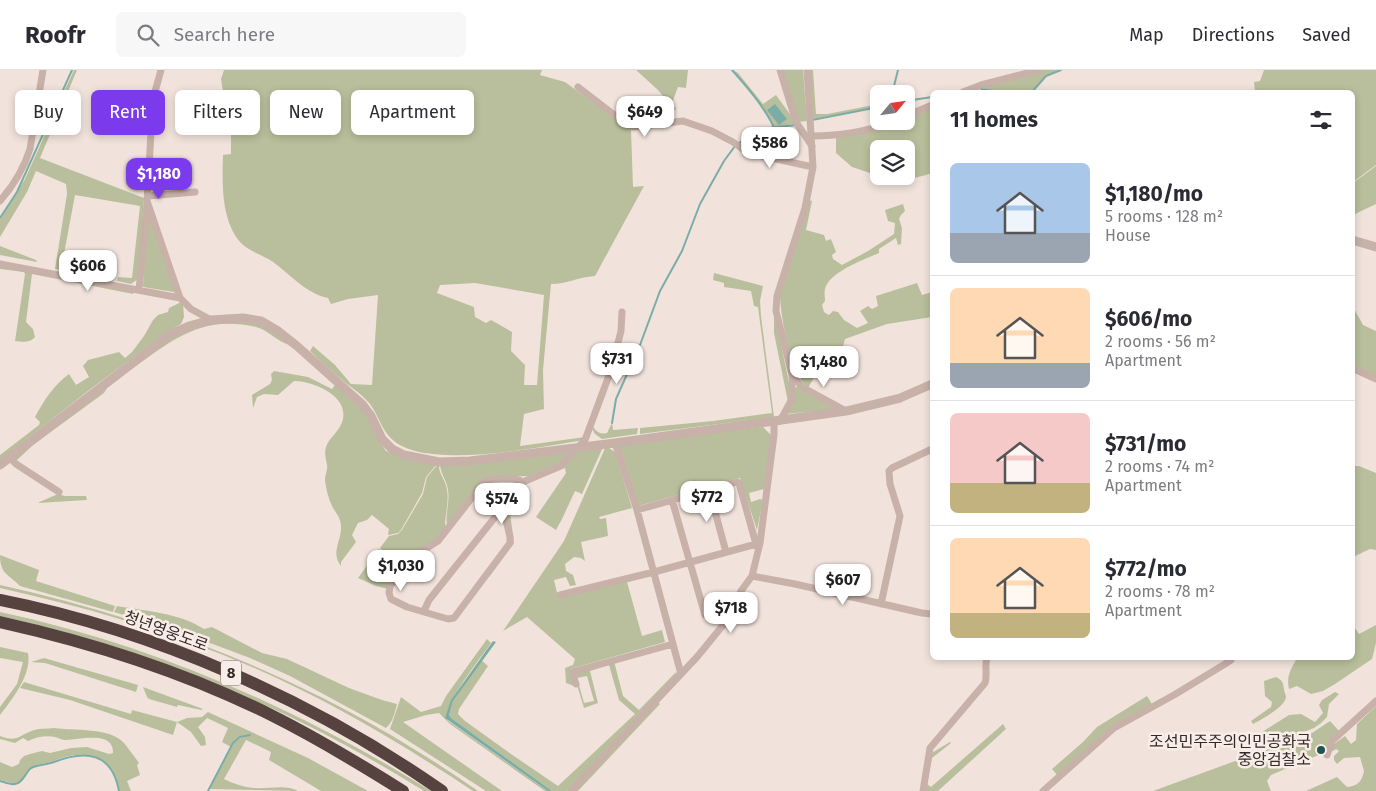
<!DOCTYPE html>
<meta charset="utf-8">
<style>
body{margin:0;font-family:"Fira Sans","Noto Sans KR",sans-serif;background:#f7f7f7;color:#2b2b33;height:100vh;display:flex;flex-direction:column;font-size:19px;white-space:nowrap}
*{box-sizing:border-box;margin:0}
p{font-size:16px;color:#7c7c81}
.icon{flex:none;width:28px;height:28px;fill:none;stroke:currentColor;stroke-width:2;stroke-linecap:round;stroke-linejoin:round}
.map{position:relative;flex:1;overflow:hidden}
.side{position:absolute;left:930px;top:20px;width:425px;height:570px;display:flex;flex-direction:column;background:#fff;border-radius:8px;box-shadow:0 2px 8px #0003}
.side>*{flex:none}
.top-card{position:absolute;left:15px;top:20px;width:475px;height:45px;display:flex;gap:10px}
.needle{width:32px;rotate:61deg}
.controls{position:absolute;left:870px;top:15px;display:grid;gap:10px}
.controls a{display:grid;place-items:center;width:45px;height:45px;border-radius:8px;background:#fff;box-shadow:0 2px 8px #0003;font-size:25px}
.price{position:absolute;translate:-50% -42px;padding:0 11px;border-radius:10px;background:#fff;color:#222;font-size:16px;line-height:32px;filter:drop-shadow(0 1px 2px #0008)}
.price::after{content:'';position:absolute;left:50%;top:30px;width:15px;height:11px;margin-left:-8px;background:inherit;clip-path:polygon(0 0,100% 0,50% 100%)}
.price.active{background:#7c3aed;color:#fff}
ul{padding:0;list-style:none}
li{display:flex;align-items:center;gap:15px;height:125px;padding:0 20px}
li+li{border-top:1px solid #e1e1e2}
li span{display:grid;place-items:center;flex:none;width:140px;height:100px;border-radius:8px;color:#555}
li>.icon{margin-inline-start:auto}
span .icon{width:60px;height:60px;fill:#fffc;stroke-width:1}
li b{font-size:21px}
h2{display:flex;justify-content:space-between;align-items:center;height:60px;padding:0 20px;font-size:21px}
.pill{padding:0 18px;border-radius:8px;background:#fff;box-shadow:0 2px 8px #0003;font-size:18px;line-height:45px}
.pill.active{background:#7c3aed;color:#fff}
header{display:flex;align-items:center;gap:30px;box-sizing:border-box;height:70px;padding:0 25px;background:#fff;border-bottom:1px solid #e1e1e2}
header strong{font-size:24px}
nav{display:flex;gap:28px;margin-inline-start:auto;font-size:18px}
.search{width:350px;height:45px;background:#f7f7f7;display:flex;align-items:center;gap:12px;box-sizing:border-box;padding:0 18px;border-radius:8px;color:#7c7c81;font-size:19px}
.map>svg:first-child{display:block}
.green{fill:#b9bf9c;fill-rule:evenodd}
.water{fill:#7bada7}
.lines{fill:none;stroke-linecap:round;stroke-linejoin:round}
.stream{stroke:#7bada7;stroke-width:2}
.minor{stroke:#c8b1a8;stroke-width:7}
.tertiary{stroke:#c8b1a8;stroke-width:9}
.motorway{stroke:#56423f;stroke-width:12}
.poi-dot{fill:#1f5550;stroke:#f9eee7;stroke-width:2}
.labels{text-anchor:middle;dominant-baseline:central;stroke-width:5;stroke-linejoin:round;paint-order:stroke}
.shield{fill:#f9eee7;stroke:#706561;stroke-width:1}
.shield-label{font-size:15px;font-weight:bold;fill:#352a28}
.street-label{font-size:16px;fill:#352a28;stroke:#f9eee7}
.poi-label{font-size:16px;fill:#352a28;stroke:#f9eee7;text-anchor:end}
</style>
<header>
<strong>Roofr</strong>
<div class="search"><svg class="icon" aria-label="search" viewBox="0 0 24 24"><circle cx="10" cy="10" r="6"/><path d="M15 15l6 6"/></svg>Search here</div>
<nav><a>Map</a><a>Directions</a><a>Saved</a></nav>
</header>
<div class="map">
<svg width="1376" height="721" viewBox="0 0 1376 721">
<rect width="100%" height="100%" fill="#f1e3db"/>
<!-- green -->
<path class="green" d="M74 0H77L40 88 144 128 138 209 131 214 117 211 118 207 132 208 140 136 75 125 61 200 55 199 67 124 66 114 36 101 27 122 0 167V150L25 109Z
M224 0H542L540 5 565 12 631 60 633 117 644 116 595 206C577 207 568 214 551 214L543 300 544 339 524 344 520 376 585 367 584 370C540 377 430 400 394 371 382 362 379 346 370 334 362 324 350 317 341 309 330 300 320 291 310 281L313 276 335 295 351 314 372 315 378 225 348 229 331 234 328 228C306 223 294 208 277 195 267 186 251 183 241 173 221 151 222 113 223 85L231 84V64L239 62 233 52V40L223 22 221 9ZM475 213 544 225 537 315H524L525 295 511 281 512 262 491 250 486 253 475 247 474 237 437 223 440 215Z
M636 0H688L686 18 678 17 672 33 676 38 675 41 658 20Z
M733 0 738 3 763 34 776 25 792 47 794 54 774 57 758 33Z
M782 0H803L807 51 798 52Z
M809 0H813L816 44H827L879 34V37L812 49Z
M1043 0H1059L1046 6 1032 22H1002L981 18Z
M1264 0H1376V95L1353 112 1352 22H1255L1254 12 1260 11Z
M932 37V103C915 109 898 112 881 106H906V79H879V106L852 97 836 83V68L871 62 900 51H906V49Z
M1376 96V134L1353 145V113Z
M809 130 812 131 806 160 824 165 826 171 831 169 836 182 832 185 833 189 842 195 868 181 894 164 895 153 888 151 885 140 903 134 905 141 901 145 899 149 902 158 901 174 898 175 896 168 879 179V183C865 189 829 202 825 219 824 223 825 227 825 231L822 235 824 242 829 245 833 241 838 242 844 250 857 258 868 253 860 241 868 236 872 239 878 236 876 226 917 213 922 225 932 222V247L887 254 845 269 843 277 848 304 823 292 808 318C790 302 781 249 780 226Z
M150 146 175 221 174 222 143 217 147 148Z
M0 176 36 190 37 192 0 185Z
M0 195 134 221 133 224 32 204 26 252 33 259 35 267C30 273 22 272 15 271L25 204 24 202 0 199Z
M714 203 763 216 760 231 761 246 774 347 640 364V358L713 351 772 343 758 237 754 236 751 221 724 217V213L713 210Z
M181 232 183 234 184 247 181 254 164 264 88 321 0 390V385L39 355 40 352 35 347C44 330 54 315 69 304L76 315 89 307 83 296 88 290 119 282 125 288 132 282 144 266 153 250 158 245 168 242 169 238Z
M1352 235 1363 255 1376 261V306L1353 295Z
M774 240 790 318 791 324 788 332 774 263Z
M223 251C257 250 264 255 290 275 277 272 270 261 256 257 200 244 172 271 130 300 122 305 116 312 108 316L104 323 33 375 15 392 14 388 29 375 170 268 198 256Z
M274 301 308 307 332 319 335 315 363 340 380 372 386 381 405 388 437 394 426 407 422 423 401 460 398 463 388 465 389 459 372 445 367 450 358 453 352 465 356 472 341 492V496C330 483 342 470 341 456 341 448 335 442 332 436 328 428 326 418 325 410 325 405 328 399 327 395 326 389 324 384 326 377 328 369 341 360 343 349 348 325 312 311 294 311L278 325 264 324 257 327 253 338 252 325 270 314 272 310 271 304Z
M796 317H798L839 339 785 344Z
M612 353 613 360 638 358 637 364 602 369 595 364 591 357 592 355C595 361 600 365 607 363Z
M763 357 770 364 772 369 764 419 749 423 751 432 760 429 763 430 757 460 740 408 638 436 619 380 620 375Z
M606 376 615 382 632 438 599 447 600 449 606 448 608 466 581 472 585 491 581 488 574 487 565 494 566 501 573 505 576 515 570 516 566 507 554 510 558 527 627 512 642 566 662 560 665 572 570 599 574 616 566 613 565 598 573 595 575 589 527 547 503 561 564 471Z
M603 377 582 424 575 421 562 449 556 460 536 447 566 403 565 398 526 414 509 435 514 473 489 507 488 506 512 466 507 436 526 412 558 399 578 381Z
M568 383 560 393 529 406 488 408 447 456C445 444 450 432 448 420 447 410 440 404 440 393Z
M439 393C438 405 446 409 447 420 449 430 446 442 445 453L446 457 437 469 403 498 380 478 389 466 398 464 402 460 423 424 427 407Z
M1353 396H1359L1376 403V480L1370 479 1353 487Z
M58 424 65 426H86L87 430 37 433Z
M379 479 402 499 388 519 376 516 358 508Z
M0 485 39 500 36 511 115 536 113 542 20 516C9 504 0 505 0 485Z
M0 515C175 554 331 618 478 721H473C402 674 330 631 252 597 171 562 86 537 0 518Z
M117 536C146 541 179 543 204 559L212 557 262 583 287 589 349 618 382 630 397 634C395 642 393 652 386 658L290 606 250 588 162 555V553L146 547 143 551 114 542Z
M0 542C154 575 297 638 431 721H424C293 639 151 579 0 546Z
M1353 555 1359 564 1376 555V573L1372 589 1335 614 1323 621 1311 624 1297 616 1289 619C1286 606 1291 599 1297 588H1352Z
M487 569 491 573C481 588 443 634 447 650L548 721H545L450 654 439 643 426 645 403 652 502 721H486L390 659 401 627 421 642 441 636 446 626Z
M0 577 28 583C32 604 13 628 0 645V637L17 614 23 592 0 588Z
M44 588 138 615 136 622 45 593 31 592Z
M481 590 488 596 459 639 458 644 465 651 511 684 558 716 635 644 619 630 609 595 590 601 598 633 584 638 577 615H579L584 633 594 631 587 606 577 608 576 603 614 591 623 626 639 640 676 602 677 604 567 721H552L451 648 449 645 453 631Z
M1276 607C1282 610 1283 612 1284 619 1284 622 1286 624 1286 627 1285 637 1262 649 1253 654L1251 651 1271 637 1272 632 1265 626 1264 611Z
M24 612 131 644 132 640 177 652 187 648 202 647 208 642 308 688 368 721H321L269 690 271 682 246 670 224 709C234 714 244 717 254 718 267 719 287 714 298 721L209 719 234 673 241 668 250 665C241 666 236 668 231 677L222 672 228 658 207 648 198 657 205 667 206 675 201 676 191 662 177 652 173 665 70 630 20 618Z
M143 617 203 639 201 640 178 635 177 637 149 629 147 627Z
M1335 622 1339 624 1329 634 1327 647 1321 653 1314 658 1278 672H1271L1266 665 1257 670 1254 667 1289 645 1301 644 1315 652 1323 643 1319 635 1322 630Z
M1147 626 1152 634 1107 660 1058 706 1052 699 1083 672 1097 657Z
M658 632 660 634 578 721H573Z
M1376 636V721H1306L1337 707 1347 717C1358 716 1362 711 1364 701L1360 687 1344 688 1337 694 1334 690V686L1339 681 1336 679 1331 682 1334 674 1345 666 1351 674 1356 670 1357 654Z
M1330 651 1340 662 1330 671 1321 684 1271 705 1267 711 1271 721H1153L1312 663Z
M1003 654 1006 659 938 721H924L930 684 950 672 951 673 932 688 927 714 931 717Z
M54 658C74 661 110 657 124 673 129 679 134 686 139 693L137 695 140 705 127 711 131 721H119C114 692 94 679 65 687 60 688 55 691 50 692 45 694 40 693 35 696 26 700 24 710 16 714L0 710V692L12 697 19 694 20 690 24 686 30 684 42 681 50 683 71 678 87 677 109 684 113 683C114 660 78 670 66 670 62 670 59 668 55 667 46 665 36 667 28 671L23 668 15 673 0 669V666C17 673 19 665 34 660 40 658 48 659 54 658Z"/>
<!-- water -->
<path class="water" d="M775 34 787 49 779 55 767 40Z
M493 571 496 572 453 631 449 645 451 648 552 721H548L445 648 451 630Z"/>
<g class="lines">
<!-- stream -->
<path class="stream" d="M732 0C747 17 765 37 774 58
M981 19 1000 22
M949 22H955
M1032 22 1046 6 1061 0
M892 24 898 0
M906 31 932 27
M812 50 879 37
M739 73 769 58 796 55
M0 148 17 122 72 0
M612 353 616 329 640 275 660 221 682 181 700 134 724 91 735 76
M0 711C4 712 11 715 15 714 22 714 26 702 31 698 39 694 46 695 54 692 85 680 112 682 119 721
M208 721 233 673 240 667 250 665"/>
<!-- minor -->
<path class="minor" d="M161 0 153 29 147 131 180 228 191 239 211 250
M780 0 796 52 812 76
M578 17 613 44 633 57 683 51 712 61 733 72 748 83 813 97
M963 22 981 15 1039 0
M906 46 932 35
M811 66C841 66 867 62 894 51
M148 126 195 122
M0 131C14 115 24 98 30 79L43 0
M0 194 180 228
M139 220 147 134
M1352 298 1376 309
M792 305 802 317 846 341
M780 351 792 329V305L776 241 777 226 805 138 813 97 807 0
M615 373 637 440 681 604
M10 388 16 394 59 422
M709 419 726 482
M672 430 705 545
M503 437 510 467V473L454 548 448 549 407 537 391 529 389 523 390 516 419 483 438 471 485 411C494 408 514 407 523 412
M637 440 737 412 739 413 756 474
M752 506 795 514 922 543 932 544
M560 525 654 502 760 473
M881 534 900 446 890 414 889 401 892 398 932 379
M424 541 429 530 523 412 560 396 585 370 611 300 621 261 622 242
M576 614 572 602 673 574
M1327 685 1332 671 1376 631
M571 721 697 587 724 554 741 521 752 506 760 473 774 365V352
M923 721 930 678 985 613C988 604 984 596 987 588
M1043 721 1114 658 1174 625 1225 594 1231 590V588"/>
<!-- tertiary -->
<path class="tertiary" d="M1352 170 1376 177
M0 395 169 265 189 256 211 250 243 248 261 251 278 261 297 276 362 334 371 346 382 369 392 379 404 385 439 392 470 391 615 373 846 341 900 328 932 314"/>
<!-- motorway -->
<path class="motorway" d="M0 530C156 561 312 630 442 721
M0 552C94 573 185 602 271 645 317 668 360 694 403 721"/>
</g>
<!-- markers -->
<circle class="poi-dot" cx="1321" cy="680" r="5"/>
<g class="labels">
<!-- shield labels -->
<rect class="shield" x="221" y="590.5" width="20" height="25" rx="4"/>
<g class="shield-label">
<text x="231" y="603">8</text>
</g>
<!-- street labels -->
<g class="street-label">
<text transform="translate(166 561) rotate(20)">청년영웅도로</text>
</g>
<!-- poi labels -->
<g class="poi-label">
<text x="1311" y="671">조선민주주의인민공화국<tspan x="1311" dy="18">중앙검찰소</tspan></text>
</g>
</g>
</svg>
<div class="controls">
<a><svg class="needle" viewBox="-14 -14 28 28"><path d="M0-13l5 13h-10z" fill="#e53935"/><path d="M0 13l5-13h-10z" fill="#7c7c81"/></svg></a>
<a><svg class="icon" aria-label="layers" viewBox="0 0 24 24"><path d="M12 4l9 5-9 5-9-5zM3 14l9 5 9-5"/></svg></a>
</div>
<b class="price" style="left:645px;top:68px">$649</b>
<b class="price" style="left:770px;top:99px">$586</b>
<b class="price active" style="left:159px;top:130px">$1,180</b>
<b class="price" style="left:88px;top:222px">$606</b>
<b class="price" style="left:617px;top:315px">$731</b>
<b class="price" style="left:824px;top:318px">$1,480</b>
<b class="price" style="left:707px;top:453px">$772</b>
<b class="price" style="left:502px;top:455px">$574</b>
<b class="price" style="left:401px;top:522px">$1,030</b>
<b class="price" style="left:843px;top:536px">$607</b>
<b class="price" style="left:731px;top:564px">$718</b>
<div class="top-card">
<a class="pill">Buy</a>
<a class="pill active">Rent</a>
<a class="pill">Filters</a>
<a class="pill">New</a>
<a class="pill">Apartment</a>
</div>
<section class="side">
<h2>11 homes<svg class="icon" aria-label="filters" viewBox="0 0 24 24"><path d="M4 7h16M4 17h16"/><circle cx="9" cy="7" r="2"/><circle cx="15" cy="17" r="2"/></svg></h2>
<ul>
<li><span style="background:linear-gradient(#a9c7e8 70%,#9aa5b1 0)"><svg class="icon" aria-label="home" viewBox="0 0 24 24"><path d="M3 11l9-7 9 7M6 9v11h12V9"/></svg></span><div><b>$1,180/mo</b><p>5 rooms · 128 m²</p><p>House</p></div></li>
<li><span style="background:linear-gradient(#ffd9b3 75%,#9aa5b1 0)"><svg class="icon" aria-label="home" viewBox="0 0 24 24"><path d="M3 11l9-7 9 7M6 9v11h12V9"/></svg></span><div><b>$606/mo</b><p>2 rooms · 56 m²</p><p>Apartment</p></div></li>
<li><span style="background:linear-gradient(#f6c9c9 70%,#c2b280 0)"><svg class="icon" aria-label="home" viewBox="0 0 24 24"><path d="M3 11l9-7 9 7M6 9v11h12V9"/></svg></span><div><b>$731/mo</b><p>2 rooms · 74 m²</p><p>Apartment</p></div></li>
<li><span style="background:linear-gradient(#ffd9b3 75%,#c2b280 0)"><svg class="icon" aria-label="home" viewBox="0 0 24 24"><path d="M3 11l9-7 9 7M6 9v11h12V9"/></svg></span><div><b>$772/mo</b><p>2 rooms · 78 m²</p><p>Apartment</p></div></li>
</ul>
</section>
</div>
